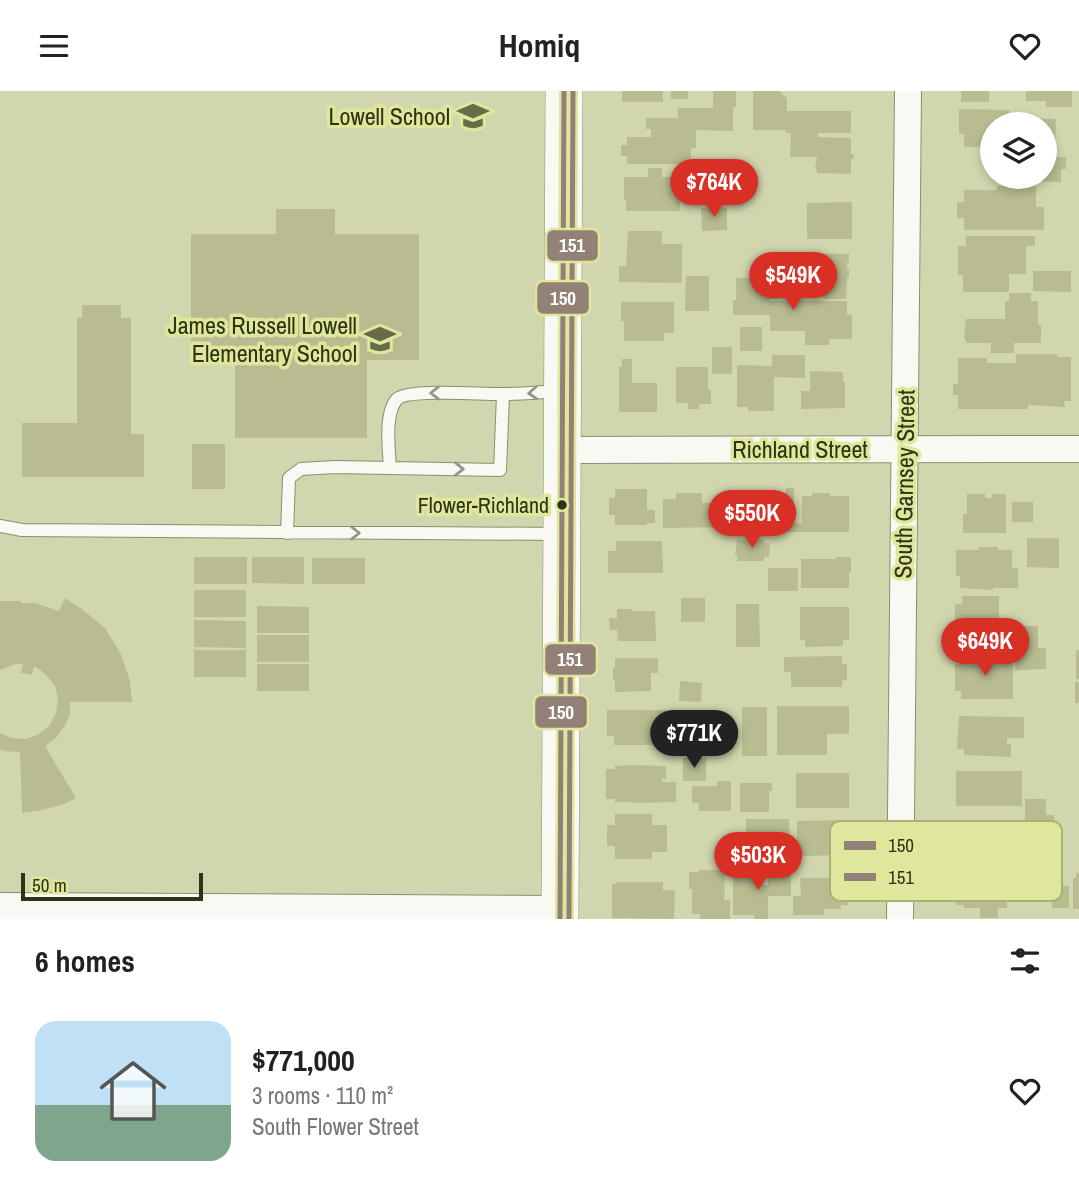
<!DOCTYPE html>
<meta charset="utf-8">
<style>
body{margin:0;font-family:"Archivo Narrow",sans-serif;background:#f6f6f6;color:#222;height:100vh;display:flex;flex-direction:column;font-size:26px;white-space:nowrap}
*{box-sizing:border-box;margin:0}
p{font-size:23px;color:#767676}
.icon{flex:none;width:38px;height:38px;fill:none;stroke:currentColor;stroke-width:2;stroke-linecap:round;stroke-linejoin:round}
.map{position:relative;height:828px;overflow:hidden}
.drawer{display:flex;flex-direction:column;background:#fff;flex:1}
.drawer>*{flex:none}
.fabs{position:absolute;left:980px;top:21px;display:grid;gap:14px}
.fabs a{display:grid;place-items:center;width:77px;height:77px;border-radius:50%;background:#fff;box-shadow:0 4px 10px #0003;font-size:35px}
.scale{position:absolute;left:21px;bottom:18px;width:182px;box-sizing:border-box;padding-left:7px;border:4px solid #2f3214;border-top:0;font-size:19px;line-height:24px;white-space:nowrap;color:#2f3214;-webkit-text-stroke:5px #dfe79d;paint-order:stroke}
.price{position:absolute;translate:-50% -60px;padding:0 16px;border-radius:24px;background:#d93025;color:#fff;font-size:23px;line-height:46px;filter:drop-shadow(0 2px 4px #0008)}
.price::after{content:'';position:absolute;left:50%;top:42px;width:21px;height:16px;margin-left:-10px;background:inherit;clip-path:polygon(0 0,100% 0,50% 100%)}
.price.selected{background:#222;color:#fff}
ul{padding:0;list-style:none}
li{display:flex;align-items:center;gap:21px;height:175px;padding:0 35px}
li span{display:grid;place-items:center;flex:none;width:196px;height:140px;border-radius:21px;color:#555}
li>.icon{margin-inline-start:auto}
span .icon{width:84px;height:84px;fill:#fffc;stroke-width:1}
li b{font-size:30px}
h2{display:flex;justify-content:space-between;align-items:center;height:84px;padding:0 35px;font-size:30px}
header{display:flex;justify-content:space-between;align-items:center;height:91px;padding:0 35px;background:#fff;font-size:32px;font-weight:700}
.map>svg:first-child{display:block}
.building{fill:#b8bc90}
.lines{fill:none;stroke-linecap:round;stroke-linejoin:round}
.lane-casing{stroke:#8b8e6e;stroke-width:14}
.street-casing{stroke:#8b8e6e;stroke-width:28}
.secondary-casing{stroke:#8b8e6e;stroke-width:38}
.lane{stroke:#f8f9f3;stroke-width:12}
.street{stroke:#f8f9f3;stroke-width:26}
.secondary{stroke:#f8f9f3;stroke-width:37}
.bus-1-casing{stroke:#dfe79d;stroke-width:10}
.bus-2-casing{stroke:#dfe79d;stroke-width:10}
.bus-1{stroke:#938177;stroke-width:5}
.bus-2{stroke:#938177;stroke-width:5}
.oneway{stroke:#949684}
.bus-dot{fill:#2f3214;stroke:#dfe79d;stroke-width:2.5}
.labels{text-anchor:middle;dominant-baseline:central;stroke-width:7;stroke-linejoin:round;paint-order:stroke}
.bus-label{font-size:22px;fill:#2f3214;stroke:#dfe79d;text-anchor:end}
.poi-label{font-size:24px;fill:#2f3214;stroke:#dfe79d;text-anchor:end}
.street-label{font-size:24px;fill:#2f3214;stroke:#dfe79d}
.key{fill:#dfe79d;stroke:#aab174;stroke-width:2}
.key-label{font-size:19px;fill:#2f3214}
.line-badge{stroke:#dfe79d;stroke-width:2.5}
.badge-label{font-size:19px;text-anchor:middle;font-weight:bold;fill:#fff}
</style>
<header><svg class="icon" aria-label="menu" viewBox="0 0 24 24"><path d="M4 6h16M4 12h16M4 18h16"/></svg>Homiq<svg class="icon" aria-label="heart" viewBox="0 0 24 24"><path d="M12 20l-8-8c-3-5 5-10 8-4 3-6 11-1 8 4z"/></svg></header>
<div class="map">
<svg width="1079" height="828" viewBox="0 0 1079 828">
<rect width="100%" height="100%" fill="#d2d6ae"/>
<!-- building -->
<path class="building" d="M622 0H663V11H622Z
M671 0H688V8H671Z
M713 0H736V16H733V40L696 39V57H691V73H627V65H621V54H627V46H651V38H646V27H678V17H713Z
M753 0H779L787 7V20H851V42H818V46L851 47V63H854V68H851V83L817 82V78H815L817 66H790L791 42H786V39H753Z
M961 0H989V11H961Z
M1026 0H1072V16H1046V10H1026Z
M959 18 1009 19V33H992V56H964V43H959Z
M1032 27 1056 28 1055 66H1066V78H1061V91L1030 90V86H1045V33H1032Z
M648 77H662V86H680V120H626V109H624V86H648Z
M684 79H728V114H684Z
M997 95H1036V116H1044V139H964V127H957V111H964V99H997Z
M852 111V148H807V112Z
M701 117H727V139L702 140Z
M276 118H335V143H419V269H367V347H235V271H191V143H276Z
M628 140H662V153H682V192L619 191V175H626Z
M966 145H1035V155H1026V183H1009V201H963V184H958V155H966Z
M786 162 849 163V172H847V178H849V187H847L846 208H823V194L786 193Z
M1033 180H1071V201L1033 200Z
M686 185H709V220H685Z
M736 187H778V208H770V210H847V224H852V248H829V254H805V240H770V224H733V209H736Z
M1009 202H1031V210H1038V234H1041V252H1014V262H991V252H966V249L964 247 966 228H1005V210H1009Z
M621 211H674V242H664V250H624V230H621Z
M82 214H121V227H131V343H144V386H22V332H77V227H82Z
M740 236H762V260H740Z
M712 256H732V283H712Z
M1016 263H1057V266H1071V310H1064L1065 316 1028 314V318H958V304H953V293H958V267H987V272H1016Z
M772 264H805V287L774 286V320H748V316H737V274L772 275Z
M622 268H632V292H657V321H619V276H622Z
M676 276H708V299H711V313H699V318H688V312H676Z
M810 280 843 281V291H845V317L801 318V300H810Z
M192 353H225V398H192Z
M786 397H794V432L802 433V405H812V402H830V405H849V441H769V402H786Z
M615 398H647V419H655V432H647V434H615V424H609V407H615Z
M676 402H702V412H724V436L663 437V408H676Z
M967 403H985V407H992V403H1006V442H963V423H967Z
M736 407H757V427H736Z
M1012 411H1033V431H1012Z
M1027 447H1059V477L1027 476Z
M737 449H764V452H770L769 466H764V470H737V464H735Z
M616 450H662L663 482H608V460H616Z
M979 456H998V459H1012V477H1018V497H993V499L960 497V485H956V459H979Z
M194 466H247V493H194Z
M252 466H304V493L252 492Z
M836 466H851V481H849V497H801V468H836Z
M312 467H365V493H312Z
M768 477H798V500H768Z
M194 499H246V526H194Z
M962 505H999V548H961V540H955V513H962Z
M65 507 83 519 105 537 121 563 130 590 132 611H70V624L64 636 56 647 45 655 76 707 64 713 38 720 22 722 20 661 4 660 0 658V642L12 647 26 648 39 643 49 635 56 622 58 608 55 595 46 584 39 578 34 576 32 584 21 582 23 573H16L0 579V510H21V512H35L59 520Z
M681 507H705V531H681Z
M736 513H759L760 556H736Z
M257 515 309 516V542H257Z
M800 516H849V549H843V555L805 556V549H800Z
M617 518H632V520H655L656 550H618L617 539H610L609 527H617Z
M194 529 246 530V557L194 556Z
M1016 535H1038V557H1046V578L1015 579Z
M257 544H309V571H257Z
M194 559H246V586H194Z
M1076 559H1079V588H1076Z
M842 565V573H847V589H842V596H791V581H784V566Z
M961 565H1013V608H961V600H955V573H961Z
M615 567H658V582H651V600L615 601V589H613V577H615Z
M257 573H309V600H257Z
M680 590 702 592 701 611 679 610Z
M1075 591H1079V612H1075Z
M777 615H849V643H827V664H777Z
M742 616H767V665H742Z
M607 619H666V654H614V645H607Z
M959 625 1024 626V647H1007V653H1011V666L964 664V658H957Z
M683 667H706V690H683Z
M630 674 666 675V688H662V691H676V711L634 712V711H615V708H606V678H615V675Z
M956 680H1022V715H956Z
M796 682H849V717H796Z
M717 690H731V720H699V712H692V695H717Z
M740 692H772V700H769V721H740Z
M1025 708H1046V724H1054V748H1027V768H1003V766H956V754H954V732L1025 733Z
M615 723H652V734H667V761H652V768H615V755H607V734H615Z
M746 728H789L790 754H746Z
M848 729V764L797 765V730Z
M699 779H725L724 809H730V828H700V823H692V798H689V781H699Z
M733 781H763V794H768V781H791V805H768V828H754V824H733Z
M956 782H1007V817H998V827H980V817H964V814H956Z
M1076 782H1079V818H1073V787H1076Z
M800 787H841V795L848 794V814H841V818H824V824H793V805H801Z
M616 791H663V799H675L674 828 612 827V793H616Z
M1051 795H1069V817H1052Z"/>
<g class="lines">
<defs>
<path id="lane" d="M390 377C389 359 384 322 397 308 409 297 485 304 505 303 523 303 541 301 559 300
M0 435 22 439 559 443
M287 442 289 387 301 378 335 376 500 379 503 304"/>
<path id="street" d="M562 359 1079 358
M0 815 560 818
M900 828 908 0"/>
<path id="secondary" d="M560 828 564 0"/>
</defs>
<!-- lane casing -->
<use href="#lane" class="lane-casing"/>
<!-- street casing -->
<use href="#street" class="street-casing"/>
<!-- secondary casing -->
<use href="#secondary" class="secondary-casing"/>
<!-- lane -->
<use href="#lane" class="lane"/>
<!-- street -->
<use href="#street" class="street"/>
<!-- secondary -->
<use href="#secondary" class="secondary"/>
<defs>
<path id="bus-1" d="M560 828 564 0"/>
<path id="bus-2" d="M569 828 573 0"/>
</defs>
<!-- bus-1 casing -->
<use href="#bus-1" class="bus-1-casing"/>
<!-- bus-2 casing -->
<use href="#bus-2" class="bus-2-casing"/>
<!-- bus-1 -->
<use href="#bus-1" class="bus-1"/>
<!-- bus-2 -->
<use href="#bus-2" class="bus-2"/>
</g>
<!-- one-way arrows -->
<defs><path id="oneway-chevron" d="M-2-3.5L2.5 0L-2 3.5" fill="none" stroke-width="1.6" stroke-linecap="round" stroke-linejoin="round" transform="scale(1.75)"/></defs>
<g class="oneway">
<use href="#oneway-chevron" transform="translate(435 302) rotate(-180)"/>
<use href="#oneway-chevron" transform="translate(533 302) rotate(177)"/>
<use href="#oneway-chevron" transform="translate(459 378) rotate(1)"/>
<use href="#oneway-chevron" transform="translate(355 442)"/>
</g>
<!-- icons -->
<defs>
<symbol id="school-bare" viewBox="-9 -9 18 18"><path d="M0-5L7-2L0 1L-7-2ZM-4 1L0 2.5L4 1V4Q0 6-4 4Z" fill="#686b4a" stroke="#dfe79d" stroke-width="2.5" paint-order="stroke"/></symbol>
</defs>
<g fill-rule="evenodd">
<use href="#school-bare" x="451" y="3" width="44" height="44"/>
<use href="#school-bare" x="358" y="226" width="44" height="44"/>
</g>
<!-- markers -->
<circle class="bus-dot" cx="562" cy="414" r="6"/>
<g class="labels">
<!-- bus labels -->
<g class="bus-label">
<text x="549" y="414">Flower-Richland</text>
</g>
<!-- poi labels -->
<g class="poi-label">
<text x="450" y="25">Lowell School</text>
<text x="357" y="234">James Russell Lowell<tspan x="357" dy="28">Elementary School</tspan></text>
</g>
<!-- street labels -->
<g class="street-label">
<text x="800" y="358">Richland Street</text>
<text transform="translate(904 393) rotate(-89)">South Garnsey Street</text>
</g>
</g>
<!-- legend -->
<rect x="830" y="730" width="232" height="80" rx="10" class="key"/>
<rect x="844" y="750" width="32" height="9" fill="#938177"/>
<rect x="844" y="782" width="32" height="8" fill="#938177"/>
<g class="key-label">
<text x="888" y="761">150</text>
<text x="888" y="793">151</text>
</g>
<g class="line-badge">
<rect x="546" y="138" width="53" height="33" rx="7" fill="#938177"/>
<rect x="536" y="190" width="54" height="34" rx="7" fill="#938177"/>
<rect x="544" y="552" width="53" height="33" rx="7" fill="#938177"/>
<rect x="534" y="604" width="54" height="34" rx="7" fill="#938177"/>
</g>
<g class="badge-label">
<text x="572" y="161">151</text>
<text x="563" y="214">150</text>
<text x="570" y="575">151</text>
<text x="561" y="628">150</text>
</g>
</svg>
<div class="fabs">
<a><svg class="icon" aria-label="layers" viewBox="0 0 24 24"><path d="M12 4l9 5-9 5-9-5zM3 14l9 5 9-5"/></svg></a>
</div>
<div class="scale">50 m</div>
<b class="price" style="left:714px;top:128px">$764K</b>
<b class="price" style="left:793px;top:221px">$549K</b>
<b class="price" style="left:752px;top:459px">$550K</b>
<b class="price" style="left:985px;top:587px">$649K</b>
<b class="price selected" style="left:694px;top:679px">$771K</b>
<b class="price" style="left:758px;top:801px">$503K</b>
</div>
<section class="drawer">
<h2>6 homes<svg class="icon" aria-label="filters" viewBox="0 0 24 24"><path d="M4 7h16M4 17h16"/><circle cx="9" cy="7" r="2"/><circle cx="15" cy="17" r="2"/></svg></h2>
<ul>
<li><span style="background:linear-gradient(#bfe0f5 60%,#7fa58c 0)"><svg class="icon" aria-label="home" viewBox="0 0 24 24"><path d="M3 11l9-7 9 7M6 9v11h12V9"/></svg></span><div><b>$771,000</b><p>3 rooms · 110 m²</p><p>South Flower Street</p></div><svg class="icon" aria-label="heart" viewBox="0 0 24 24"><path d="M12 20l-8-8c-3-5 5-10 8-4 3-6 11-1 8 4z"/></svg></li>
</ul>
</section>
